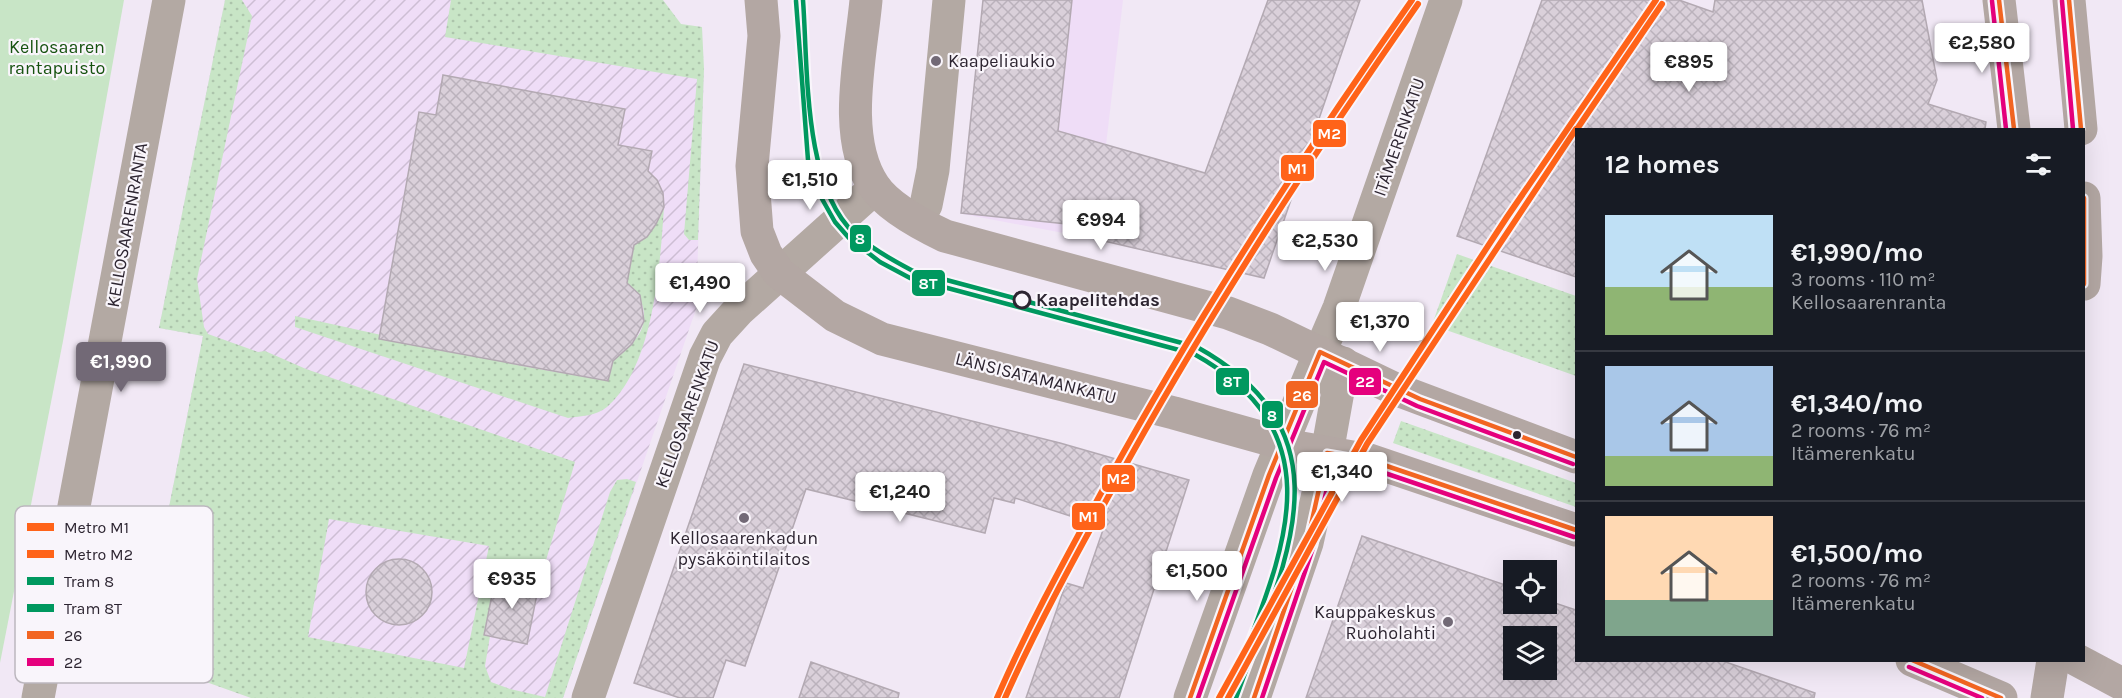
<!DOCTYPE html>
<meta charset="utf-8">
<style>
body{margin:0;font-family:Karla,sans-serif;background:#20242c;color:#f1f3f6;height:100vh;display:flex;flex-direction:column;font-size:22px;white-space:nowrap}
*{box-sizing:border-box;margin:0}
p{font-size:20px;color:#9ea1a6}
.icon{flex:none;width:33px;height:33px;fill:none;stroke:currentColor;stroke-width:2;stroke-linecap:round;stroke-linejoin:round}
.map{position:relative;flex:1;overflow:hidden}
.drawer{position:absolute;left:1575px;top:128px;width:510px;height:534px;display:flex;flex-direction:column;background:#171b24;border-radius:0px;box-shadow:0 6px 24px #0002}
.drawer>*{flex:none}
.fabs{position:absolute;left:1503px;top:560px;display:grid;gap:12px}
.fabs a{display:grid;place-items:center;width:54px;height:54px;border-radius:0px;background:#171b24;box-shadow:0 6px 24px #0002;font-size:30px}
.price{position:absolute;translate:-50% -51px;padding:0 14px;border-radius:6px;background:#fff;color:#222;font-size:20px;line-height:39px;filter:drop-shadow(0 2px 3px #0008)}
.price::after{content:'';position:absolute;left:50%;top:36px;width:18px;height:14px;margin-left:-9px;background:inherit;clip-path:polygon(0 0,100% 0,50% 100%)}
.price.current{background:#726976;color:#fff}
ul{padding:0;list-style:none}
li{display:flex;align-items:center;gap:18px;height:150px;padding:0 30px}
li+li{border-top:2px solid #363941}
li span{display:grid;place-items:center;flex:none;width:168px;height:120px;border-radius:0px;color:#555}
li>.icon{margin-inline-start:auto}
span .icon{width:72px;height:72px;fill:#fffc;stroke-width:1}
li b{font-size:26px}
h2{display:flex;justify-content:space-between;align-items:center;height:72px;padding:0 30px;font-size:26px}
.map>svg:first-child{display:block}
.built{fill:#efddf7}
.industrial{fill:url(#industrial-furrows)}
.grass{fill:url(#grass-dots);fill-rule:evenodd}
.green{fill:#c8e5c6}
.building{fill:url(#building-cross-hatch);stroke:#b3a9b2;stroke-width:1.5;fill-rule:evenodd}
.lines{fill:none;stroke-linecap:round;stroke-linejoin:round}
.pedestrian{stroke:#b3a9a3;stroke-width:33}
.minor{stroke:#b3a9a3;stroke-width:33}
.tertiary{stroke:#b3a9a3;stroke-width:33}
.secondary{stroke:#b3a7a3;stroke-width:33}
.bus-1-casing{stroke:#f9f5fb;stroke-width:9}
.bus-2-casing{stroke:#f9f5fb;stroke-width:9}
.bus-1{stroke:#f26522;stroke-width:4.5}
.bus-2{stroke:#e5007d;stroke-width:4.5}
.tram-1-casing{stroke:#f9f5fb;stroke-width:9}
.tram-2-casing{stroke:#f9f5fb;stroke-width:9}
.tram-1{stroke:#00985f;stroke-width:4.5}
.tram-2{stroke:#00985f;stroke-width:4.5}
.metro-1-casing{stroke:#f9f5fb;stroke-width:10}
.metro-2-casing{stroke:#f9f5fb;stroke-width:10}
.metro-1{stroke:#ff6319;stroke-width:6}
.metro-2{stroke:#ff6319;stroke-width:6}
.poi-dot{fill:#726976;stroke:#f9f5fb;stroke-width:2}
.stop-dot{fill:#f9f5fb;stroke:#2d2531;stroke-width:3}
.bus-dot{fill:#2d2531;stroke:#f9f5fb;stroke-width:2}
.labels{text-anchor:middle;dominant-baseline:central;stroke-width:4.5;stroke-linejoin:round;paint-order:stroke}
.park-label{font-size:18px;fill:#175310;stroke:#f9f5fb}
.poi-label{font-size:18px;fill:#2d2531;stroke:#f9f5fb;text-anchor:start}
.street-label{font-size:18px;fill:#2d2531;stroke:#f9f5fb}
.stop-label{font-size:18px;font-weight:bold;fill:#2d2531;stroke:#f9f5fb;text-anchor:start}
.key{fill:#f9f5fb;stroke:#bcb7be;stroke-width:1.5}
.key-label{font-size:16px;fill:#2d2531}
.line-badge{stroke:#f9f5fb;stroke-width:2}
.badge-label{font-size:16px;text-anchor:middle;font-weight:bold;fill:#fff}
</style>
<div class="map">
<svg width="2122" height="698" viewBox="0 0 2122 698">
<defs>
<pattern id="industrial-furrows" width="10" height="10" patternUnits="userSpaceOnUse" patternTransform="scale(1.5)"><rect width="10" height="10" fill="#efddf7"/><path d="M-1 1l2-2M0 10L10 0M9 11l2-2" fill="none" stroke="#cdbed4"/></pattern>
<pattern id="grass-dots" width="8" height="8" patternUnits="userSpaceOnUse" patternTransform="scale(1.5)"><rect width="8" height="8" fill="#c8e5c6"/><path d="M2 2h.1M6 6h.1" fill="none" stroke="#acc4ab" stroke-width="1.8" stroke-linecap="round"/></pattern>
<pattern id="building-cross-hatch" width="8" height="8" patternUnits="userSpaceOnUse" patternTransform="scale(1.5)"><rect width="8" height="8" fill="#dad0da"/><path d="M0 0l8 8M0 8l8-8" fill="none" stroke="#bbb2bc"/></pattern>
</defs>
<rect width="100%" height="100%" fill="#f1e8f5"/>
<!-- built -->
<path class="built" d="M984 0H1123L1095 239 963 214Z"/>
<!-- industrial -->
<path class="industrial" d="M225 0H562L704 69 696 309 563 698H275L139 658 203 336 159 328Z"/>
<!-- grass -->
<path class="grass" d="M225 0H242L252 16 197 279 204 327 208 334 258 352 265 351 306 369 575 462 539 584 496 576 484 635 490 636 485 666 491 682 510 689 545 697 610 492 617 480 627 479 636 482 563 698H251L139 658 203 336 159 328ZM329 519 489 546 464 668 308 637Z
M451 0H663L681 24 702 27 704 69 698 240H689L684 234 697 79 445 37Z
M664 207C660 265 654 366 607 407 596 416 581 416 568 418L295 327V316L522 366 608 381 613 358C646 340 656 309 627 283L634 245C650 235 656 224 664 207Z
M1457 254 1576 296V376L1432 325Z
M1401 421 1576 483V507L1393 443Z"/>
<!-- green -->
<path class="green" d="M0 0H124L63 341 0 663Z"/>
<!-- building -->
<path class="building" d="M983 0H1072L1058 131 1205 173 1268 0H1360L1264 278 1095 239 1096 227 961 213Z
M1542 0H1679L1713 12 1715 0H1922L1937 80 1928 104 1986 122 1985 129H1576V277L1457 236Z
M443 75 625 109 618 145 652 151 648 171 657 180 663 193 664 207 656 224 647 237 634 245 627 283 640 295 644 321 632 344 613 361 608 381 379 339 419 112 436 115Z
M744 364 1060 443 1189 480 1119 698H1026L1066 583 1083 588 1104 527 1015 498 1014 503 994 498 985 533 806 489 745 666 726 660 713 698H680L634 683Z
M1362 536 1514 588V603H1546V600L1576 610V660H1720L1815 693 1814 698H1306ZM1514 636H1546V669H1514Z
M366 592a33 33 0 1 1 66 0a33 33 0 1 1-66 0Z
M496 575 539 584 527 644 484 635Z
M811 662 899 693 898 698H799Z"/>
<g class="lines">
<!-- pedestrian -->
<path class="pedestrian" d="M926 205 933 170 949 0"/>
<!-- minor -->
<path class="minor" d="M1320 352 1339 308 1446 0
M38 698 169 0
M588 698 705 357 717 334 738 311 875 188"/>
<!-- tertiary -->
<path class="tertiary" d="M1190 698 1269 475 1320 352
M1254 698 1307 543 1327 453 1343 363"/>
<!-- secondary -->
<path class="secondary" d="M761 0 764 36 752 166 757 231 766 254 779 273 835 316 882 339 1174 413 1296 447 1369 460 1576 530
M866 0C861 56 841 137 874 186 888 207 922 225 945 236L1228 313 1270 329 1395 389 1576 457
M1999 0 2014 129
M2069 0 2081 129
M2084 198 2086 256 2084 284
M1912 660 2001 698
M2077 660 2122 684
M2047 698 2053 660"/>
<defs>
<path id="bus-1" d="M1999 0 2014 129
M2069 0 2081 129
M2084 198V284
M1912 660 2001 698
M1190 698 1269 475 1320 352 1420 399 1576 457
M1254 698 1307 543 1327 453 1369 460 1576 530"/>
<path id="bus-2" d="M1992 1 2006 129
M2062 1 2073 129
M1909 667 1982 698
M1198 698 1276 478 1324 362 1417 406 1573 464
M1262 698 1314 545 1333 462 1367 467 1574 537"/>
</defs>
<!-- bus-1 casing -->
<use href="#bus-1" class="bus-1-casing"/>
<!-- bus-2 casing -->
<use href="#bus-2" class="bus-2-casing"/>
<!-- bus-1 -->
<use href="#bus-1" class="bus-1"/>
<!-- bus-2 -->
<use href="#bus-2" class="bus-2"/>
<defs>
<path id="tram-1" d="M803 0C808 67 803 187 855 234 872 249 892 260 913 271L1197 347C1357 436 1283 565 1236 698"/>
<path id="tram-2" d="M796 1 808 160 817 190 835 222 849 238 880 262 910 278 1194 354C1349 440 1274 568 1229 696"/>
</defs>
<!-- tram-1 casing -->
<use href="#tram-1" class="tram-1-casing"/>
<!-- tram-2 casing -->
<use href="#tram-2" class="tram-2-casing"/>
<!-- tram-1 -->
<use href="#tram-1" class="tram-1"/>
<!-- tram-2 -->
<use href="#tram-2" class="tram-2"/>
<defs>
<path id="metro-1" d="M997 698C1029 624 1068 554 1106 484 1198 316 1302 156 1412 0
M1219 698 1361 440 1507 217 1656 0"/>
<path id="metro-2" d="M1577 129 1662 4
M1005 698C1037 626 1075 557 1113 488 1205 320 1308 161 1418 4
M1228 698 1367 444 1576 129"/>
</defs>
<!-- metro-1 casing -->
<use href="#metro-1" class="metro-1-casing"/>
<!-- metro-2 casing -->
<use href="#metro-2" class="metro-2-casing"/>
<!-- metro-1 -->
<use href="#metro-1" class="metro-1"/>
<!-- metro-2 -->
<use href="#metro-2" class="metro-2"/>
</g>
<!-- markers -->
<g class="poi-dot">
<circle cx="936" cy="61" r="6"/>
<circle cx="744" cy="518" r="6"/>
<circle cx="1448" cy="622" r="6"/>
</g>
<circle class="stop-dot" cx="1022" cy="300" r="8"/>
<circle class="bus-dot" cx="1517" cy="435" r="5"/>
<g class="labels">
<!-- park labels -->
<g class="park-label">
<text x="57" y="47">Kellosaaren<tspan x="57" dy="21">rantapuisto</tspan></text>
</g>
<!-- poi labels -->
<g class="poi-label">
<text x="948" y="61">Kaapeliaukio</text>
<text x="744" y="538" text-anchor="middle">Kellosaarenkadun<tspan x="744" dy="21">pysäköintilaitos</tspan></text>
<text x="1436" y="612" text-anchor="end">Kauppakeskus<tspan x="1436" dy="21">Ruoholahti</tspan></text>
</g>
<!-- street labels -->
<g class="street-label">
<text transform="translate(1399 137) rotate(-71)">ITÄMERENKATU</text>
<text transform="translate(127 225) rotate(-80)">KELLOSAARENRANTA</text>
<text transform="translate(1036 378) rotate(14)">LÄNSISATAMANKATU</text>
<text transform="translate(687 414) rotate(-70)">KELLOSAARENKATU</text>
</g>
<!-- stop labels -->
<g class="stop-label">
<text x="1036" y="300">Kaapelitehdas</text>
</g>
</g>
<!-- legend -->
<rect x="15" y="506" width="198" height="177" rx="9" class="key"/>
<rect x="27" y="523" width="27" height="8" fill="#ff6319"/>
<rect x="27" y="550" width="27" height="8" fill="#ff6319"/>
<rect x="27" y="577" width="27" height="8" fill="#00985f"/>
<rect x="27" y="604" width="27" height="8" fill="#00985f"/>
<rect x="27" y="631" width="27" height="8" fill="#f26522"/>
<rect x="27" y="658" width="27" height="8" fill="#e5007d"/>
<g class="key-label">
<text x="64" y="533">Metro M1</text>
<text x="64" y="560">Metro M2</text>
<text x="64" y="587">Tram 8</text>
<text x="64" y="614">Tram 8T</text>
<text x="64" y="641">26</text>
<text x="64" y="668">22</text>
</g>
<g class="line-badge">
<rect x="1312" y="119" width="35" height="29" rx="6" fill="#ff6319"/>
<rect x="1280" y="154" width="35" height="28" rx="6" fill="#ff6319"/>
<rect x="849" y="224" width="23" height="29" rx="6" fill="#00985f"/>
<rect x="911" y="269" width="35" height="28" rx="6" fill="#00985f"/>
<rect x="1348" y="367" width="34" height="29" rx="6" fill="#e5007d"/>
<rect x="1215" y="367" width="35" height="29" rx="6" fill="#00985f"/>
<rect x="1285" y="380" width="34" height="29" rx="6" fill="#f26522"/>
<rect x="1261" y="400" width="23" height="29" rx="6" fill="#00985f"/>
<rect x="1101" y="464" width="35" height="29" rx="6" fill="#ff6319"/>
<rect x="1071" y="502" width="35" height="29" rx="6" fill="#ff6319"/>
</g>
<g class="badge-label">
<text x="1329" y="139">M2</text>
<text x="1297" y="174">M1</text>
<text x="860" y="244">8</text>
<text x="928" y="289">8T</text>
<text x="1365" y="387">22</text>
<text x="1232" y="387">8T</text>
<text x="1302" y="401">26</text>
<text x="1272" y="421">8</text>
<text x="1118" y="484">M2</text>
<text x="1088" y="522">M1</text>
</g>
</svg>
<div class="fabs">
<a><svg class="icon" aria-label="locate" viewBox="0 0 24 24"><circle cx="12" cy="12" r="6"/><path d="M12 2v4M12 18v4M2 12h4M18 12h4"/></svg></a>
<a><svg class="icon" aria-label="layers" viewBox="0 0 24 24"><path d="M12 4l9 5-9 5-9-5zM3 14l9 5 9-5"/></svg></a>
</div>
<b class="price" style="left:1982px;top:74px">€2,580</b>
<b class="price" style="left:1689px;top:93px">€895</b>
<b class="price" style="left:810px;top:211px">€1,510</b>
<b class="price" style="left:1101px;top:251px">€994</b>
<b class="price" style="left:1325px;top:272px">€2,530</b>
<b class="price" style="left:700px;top:314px">€1,490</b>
<b class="price" style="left:1380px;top:353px">€1,370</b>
<b class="price current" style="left:121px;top:393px">€1,990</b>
<b class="price" style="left:1342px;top:503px">€1,340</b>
<b class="price" style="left:900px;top:523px">€1,240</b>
<b class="price" style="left:1197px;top:602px">€1,500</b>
<b class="price" style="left:512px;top:610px">€935</b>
<section class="drawer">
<h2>12 homes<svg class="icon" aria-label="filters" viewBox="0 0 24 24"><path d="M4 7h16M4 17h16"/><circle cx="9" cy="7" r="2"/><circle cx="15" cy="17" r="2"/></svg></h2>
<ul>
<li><span style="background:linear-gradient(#bfe0f5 60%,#8fb573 0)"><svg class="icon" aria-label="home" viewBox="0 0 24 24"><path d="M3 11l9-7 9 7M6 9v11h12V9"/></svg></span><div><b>€1,990/mo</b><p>3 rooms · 110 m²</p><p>Kellosaarenranta</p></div></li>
<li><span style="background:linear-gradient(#a9c7e8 75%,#8fb573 0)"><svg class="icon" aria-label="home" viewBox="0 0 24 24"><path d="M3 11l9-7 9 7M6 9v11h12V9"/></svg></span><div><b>€1,340/mo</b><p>2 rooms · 76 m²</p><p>Itämerenkatu</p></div></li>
<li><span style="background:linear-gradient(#ffd9b3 70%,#7fa58c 0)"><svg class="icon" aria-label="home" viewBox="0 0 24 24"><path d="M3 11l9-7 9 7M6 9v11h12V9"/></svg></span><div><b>€1,500/mo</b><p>2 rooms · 76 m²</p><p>Itämerenkatu</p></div></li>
</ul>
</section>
</div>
